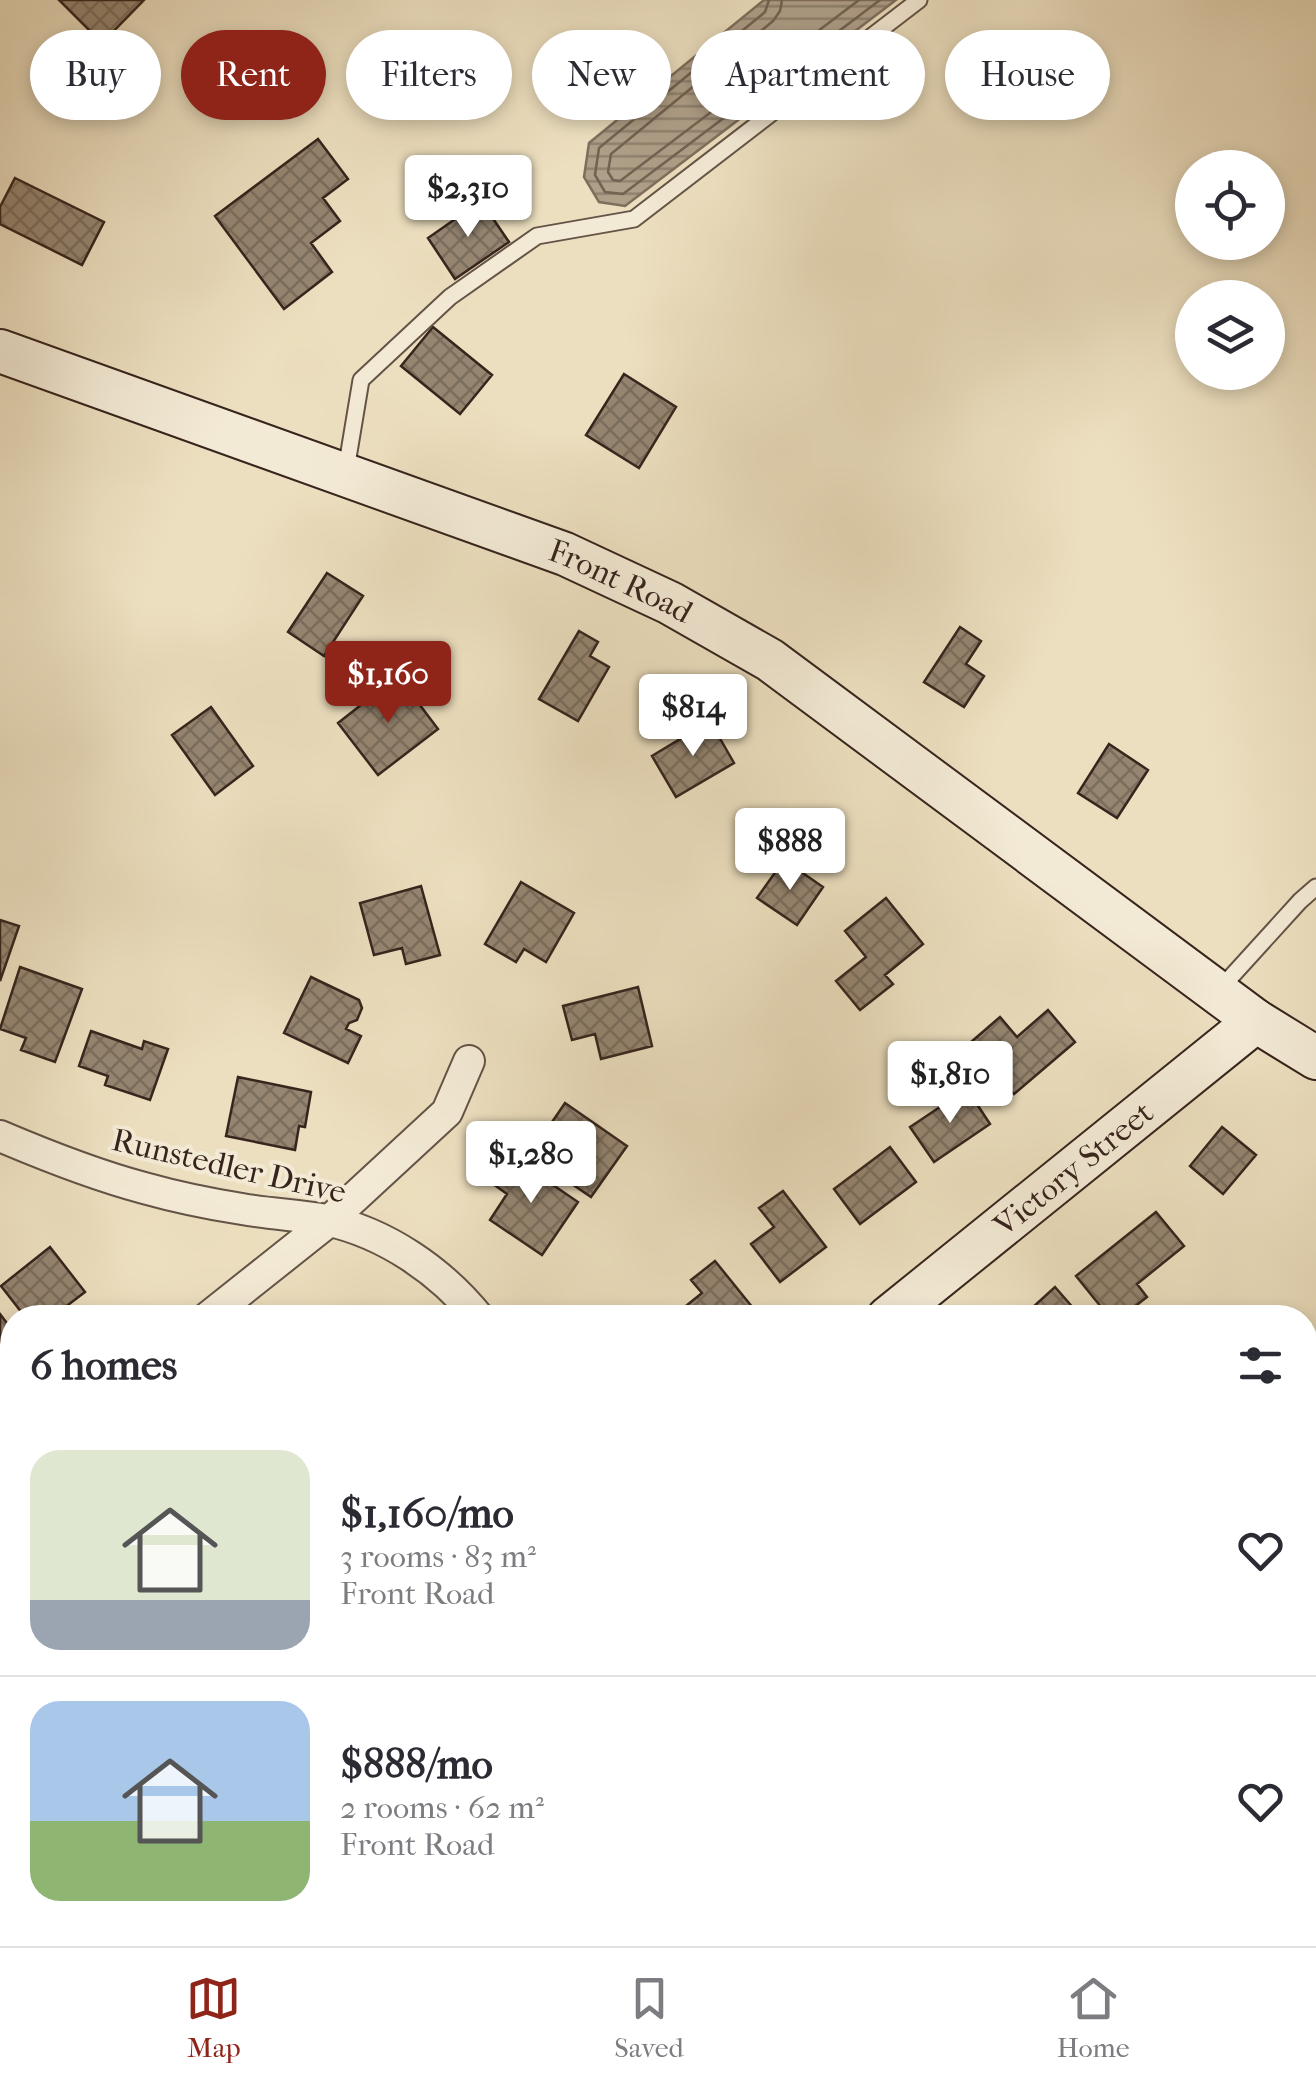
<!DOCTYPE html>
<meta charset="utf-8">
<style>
body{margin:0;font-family:"IM FELL French Canon",serif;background:#f2f2f3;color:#2b2b33;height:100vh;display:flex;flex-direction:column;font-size:38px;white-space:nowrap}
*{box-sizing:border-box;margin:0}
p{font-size:32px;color:#7c7c81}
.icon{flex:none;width:55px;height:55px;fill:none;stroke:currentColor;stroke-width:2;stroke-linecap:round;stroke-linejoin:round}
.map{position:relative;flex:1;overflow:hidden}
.sheet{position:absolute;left:0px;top:1305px;width:1318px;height:642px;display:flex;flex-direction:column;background:#fff;border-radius:40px 40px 0 0;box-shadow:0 5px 15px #0003}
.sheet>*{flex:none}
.top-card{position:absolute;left:30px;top:30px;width:1258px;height:90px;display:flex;gap:20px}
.controls{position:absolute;left:1175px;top:150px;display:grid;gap:20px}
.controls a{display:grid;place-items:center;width:110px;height:110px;border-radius:50%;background:#fff;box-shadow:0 5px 15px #0003;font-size:50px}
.price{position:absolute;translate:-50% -85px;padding:0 22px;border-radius:10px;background:#fff;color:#222;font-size:32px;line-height:65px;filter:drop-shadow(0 2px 5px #0008)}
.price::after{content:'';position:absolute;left:50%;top:60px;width:30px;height:22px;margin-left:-15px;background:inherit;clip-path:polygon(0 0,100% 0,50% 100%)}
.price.current{background:#8f2418;color:#fff}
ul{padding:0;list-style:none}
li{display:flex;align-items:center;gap:30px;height:250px;padding:0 30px}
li+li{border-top:2px solid #e1e1e2}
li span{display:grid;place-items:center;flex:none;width:280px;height:200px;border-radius:30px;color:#555}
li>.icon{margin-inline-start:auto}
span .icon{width:120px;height:120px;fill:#fffc;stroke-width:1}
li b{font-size:42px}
h2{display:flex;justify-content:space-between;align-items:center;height:120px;padding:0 30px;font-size:42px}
.chip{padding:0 35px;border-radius:45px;background:#fff;box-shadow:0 5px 15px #0003;font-size:35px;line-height:90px}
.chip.current{background:#8f2418;color:#fff}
.tabs{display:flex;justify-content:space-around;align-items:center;height:140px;border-top:2px solid #e1e1e2;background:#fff;font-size:28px;color:#7c7c81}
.tabs a{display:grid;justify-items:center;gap:5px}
.tabs .current{color:#8f2418}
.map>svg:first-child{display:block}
.water{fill:url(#water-rules);stroke:#7e6e5d;stroke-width:2.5}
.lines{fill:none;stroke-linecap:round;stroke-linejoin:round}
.shore{stroke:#726252;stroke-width:2.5}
.building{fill:url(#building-cross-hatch);stroke:#37241d;stroke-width:2.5}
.lane-casing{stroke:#645346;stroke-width:19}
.street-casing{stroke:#645346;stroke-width:34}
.secondary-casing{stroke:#37241d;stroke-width:46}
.lane{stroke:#f3ead5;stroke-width:15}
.street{stroke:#f3ead5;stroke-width:30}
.secondary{stroke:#f3ead5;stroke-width:42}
.labels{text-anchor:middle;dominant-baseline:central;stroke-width:8;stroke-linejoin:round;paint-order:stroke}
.street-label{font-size:32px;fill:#37241d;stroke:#f3ead5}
</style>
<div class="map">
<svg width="1316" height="1946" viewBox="0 0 1316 1946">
<defs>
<pattern id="water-rules" width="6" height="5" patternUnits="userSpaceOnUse" patternTransform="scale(2.5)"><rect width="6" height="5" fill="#ae9f88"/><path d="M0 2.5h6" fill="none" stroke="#8e816f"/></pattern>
<pattern id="building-cross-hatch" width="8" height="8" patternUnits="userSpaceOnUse" patternTransform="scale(2.5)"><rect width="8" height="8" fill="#958571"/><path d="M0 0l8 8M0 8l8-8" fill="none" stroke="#7a6d5c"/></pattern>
</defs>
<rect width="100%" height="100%" fill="#ecdfbf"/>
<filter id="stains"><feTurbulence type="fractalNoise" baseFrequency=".002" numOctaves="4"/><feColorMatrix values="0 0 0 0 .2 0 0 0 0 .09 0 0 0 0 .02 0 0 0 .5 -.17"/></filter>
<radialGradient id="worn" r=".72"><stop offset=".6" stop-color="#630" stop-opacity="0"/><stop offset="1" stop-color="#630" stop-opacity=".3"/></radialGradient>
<!-- water -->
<path class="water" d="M764 0H896L625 206 599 202 584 177 589 143Z"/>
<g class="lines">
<!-- shore -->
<path class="shore" d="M769 0 765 12 599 148 595 175 605 192 623 194 880 0
M782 0 780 11 773 21 611 154 608 172 613 180 620 181 859 0"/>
</g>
<!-- building -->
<path class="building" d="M59 0H144L102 43Z
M318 139 348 179 323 198 340 221 311 243 332 272 284 309 215 216Z
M15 178 104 222 82 265 0 224V207Z
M481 201 509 242 455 279 428 238Z
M433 327 492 375 460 414 401 366Z
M624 374 676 407 639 468 586 435Z
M327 573 363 596 324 656 288 632Z
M960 627 981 641 966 664 984 676 964 707 924 682Z
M579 631 598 642 590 656 609 667 578 721 539 699Z
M398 676 438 729 378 775 338 723Z
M211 707 253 766 215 795 172 735Z
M710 721 734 763 676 797 652 756Z
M1109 744 1148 770 1117 818 1078 793Z
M784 860 823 887 797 925 757 898Z
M521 882 574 913 546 962 524 949 516 962 485 944Z
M421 886 440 955 406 964 402 948 374 955 360 903Z
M886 898 923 944 885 975 893 984 860 1010 836 981 866 957 845 931Z
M0 920 19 926 0 981Z
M20 967 82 989 55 1062 21 1050 26 1038 0 1029Z
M311 977 359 1000 362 1008 357 1020 349 1023 346 1029 361 1036 348 1063 284 1033Z
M638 987 652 1046 601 1059 595 1034 572 1040 563 1006Z
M1048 1010 1075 1042 1014 1094 970 1043 1000 1017 1017 1037Z
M91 1031 142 1049 144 1041 168 1049 150 1100 105 1085 108 1076 79 1066Z
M238 1077 311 1092 305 1127 299 1126 295 1150 226 1136Z
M967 1089 990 1124 934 1162 910 1127Z
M565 1103 627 1146 591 1197 547 1167 564 1143 546 1131Z
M1222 1127 1256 1155 1223 1194 1190 1166Z
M890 1147 916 1182 860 1224 834 1189Z
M512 1157 578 1202 542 1255 490 1220 507 1194 493 1184Z
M783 1191 826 1247 780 1282 751 1244 774 1227 759 1208Z
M1156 1212 1184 1246 1137 1284 1147 1297 1120 1318H1110L1076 1276Z
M50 1247 85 1292 64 1308 72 1318H26L1 1286Z
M715 1261 753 1308 741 1318H679L676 1314 702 1293 691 1280Z
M1055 1287 1082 1318H1021Z
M0 1314 12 1330V1370L5 1376 0 1370Z
M12 1602V1669L3 1676 0 1673V1611Z
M1316 1739V1784L1305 1793V1747Z
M12 1839V1873L0 1857V1849Z
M279 1935H329L315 1946H288Z
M951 1935H1123L1108 1946H960Z"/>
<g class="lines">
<defs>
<path id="lane" d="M346 470 361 380 450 297 537 236 634 219 919 0
M1220 989 1300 901 1316 887"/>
<path id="street" d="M0 1136C47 1156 95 1175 144 1188 176 1197 210 1204 242 1209 270 1214 298 1215 326 1220 386 1233 441 1271 479 1318
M207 1318 329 1221 447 1112 469 1061
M0 1481 12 1472"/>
<g id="secondary">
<path id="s1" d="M0 351 565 554 670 603 770 660 1256 1021 1316 1058"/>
<path id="s2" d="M888 1318 1256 1021"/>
<path d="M100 1946 114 1935"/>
</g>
</defs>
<!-- lane casing -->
<use href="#lane" class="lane-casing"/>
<!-- street casing -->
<use href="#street" class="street-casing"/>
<!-- secondary casing -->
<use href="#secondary" class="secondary-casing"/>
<!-- lane -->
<use href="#lane" class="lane"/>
<!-- street -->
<use href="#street" class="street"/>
<!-- secondary -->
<use href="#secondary" class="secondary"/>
</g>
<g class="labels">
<!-- street labels -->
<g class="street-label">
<text stroke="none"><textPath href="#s1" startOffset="662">Front Road</textPath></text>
<text transform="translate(229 1166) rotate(13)">Runstedler Drive</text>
<text stroke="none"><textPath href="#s2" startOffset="238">Victory Street</textPath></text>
</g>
</g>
<rect width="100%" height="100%" filter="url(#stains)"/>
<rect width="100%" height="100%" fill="url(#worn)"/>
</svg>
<div class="controls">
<a><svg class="icon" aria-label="locate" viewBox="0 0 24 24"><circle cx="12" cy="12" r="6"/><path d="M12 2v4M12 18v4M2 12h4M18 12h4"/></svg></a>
<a><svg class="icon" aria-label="layers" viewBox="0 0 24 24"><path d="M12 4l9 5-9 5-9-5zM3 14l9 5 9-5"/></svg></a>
</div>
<b class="price" style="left:468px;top:240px">$2,310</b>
<b class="price current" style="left:388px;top:726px">$1,160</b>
<b class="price" style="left:693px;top:759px">$814</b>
<b class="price" style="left:790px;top:893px">$888</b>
<b class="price" style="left:950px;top:1126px">$1,810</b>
<b class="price" style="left:531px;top:1206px">$1,280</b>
<div class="top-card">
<a class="chip">Buy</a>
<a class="chip current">Rent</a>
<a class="chip">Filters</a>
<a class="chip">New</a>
<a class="chip">Apartment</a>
<a class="chip">House</a>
</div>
<section class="sheet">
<h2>6 homes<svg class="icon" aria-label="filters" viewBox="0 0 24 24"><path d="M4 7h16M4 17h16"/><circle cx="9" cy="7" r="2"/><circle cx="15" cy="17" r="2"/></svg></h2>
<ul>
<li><span style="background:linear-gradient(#dfe7d0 75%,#9aa5b1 0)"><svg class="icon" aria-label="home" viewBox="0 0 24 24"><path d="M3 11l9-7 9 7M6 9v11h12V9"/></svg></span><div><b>$1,160/mo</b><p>3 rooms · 83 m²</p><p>Front Road</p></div><svg class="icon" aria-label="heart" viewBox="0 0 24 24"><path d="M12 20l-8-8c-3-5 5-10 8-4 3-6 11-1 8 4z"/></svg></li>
<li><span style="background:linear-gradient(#a9c7e8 60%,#8fb573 0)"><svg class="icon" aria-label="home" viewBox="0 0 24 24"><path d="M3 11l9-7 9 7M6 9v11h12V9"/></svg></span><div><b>$888/mo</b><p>2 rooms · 62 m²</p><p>Front Road</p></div><svg class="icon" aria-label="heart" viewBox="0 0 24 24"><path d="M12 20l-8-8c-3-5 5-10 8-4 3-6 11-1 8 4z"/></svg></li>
</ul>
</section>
</div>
<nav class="tabs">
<a class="current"><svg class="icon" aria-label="map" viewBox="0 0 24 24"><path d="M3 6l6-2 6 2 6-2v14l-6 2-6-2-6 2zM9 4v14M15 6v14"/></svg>Map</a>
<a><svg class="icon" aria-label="saved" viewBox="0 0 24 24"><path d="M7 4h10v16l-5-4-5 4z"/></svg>Saved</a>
<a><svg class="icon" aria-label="home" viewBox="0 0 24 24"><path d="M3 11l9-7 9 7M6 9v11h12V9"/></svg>Home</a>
</nav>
